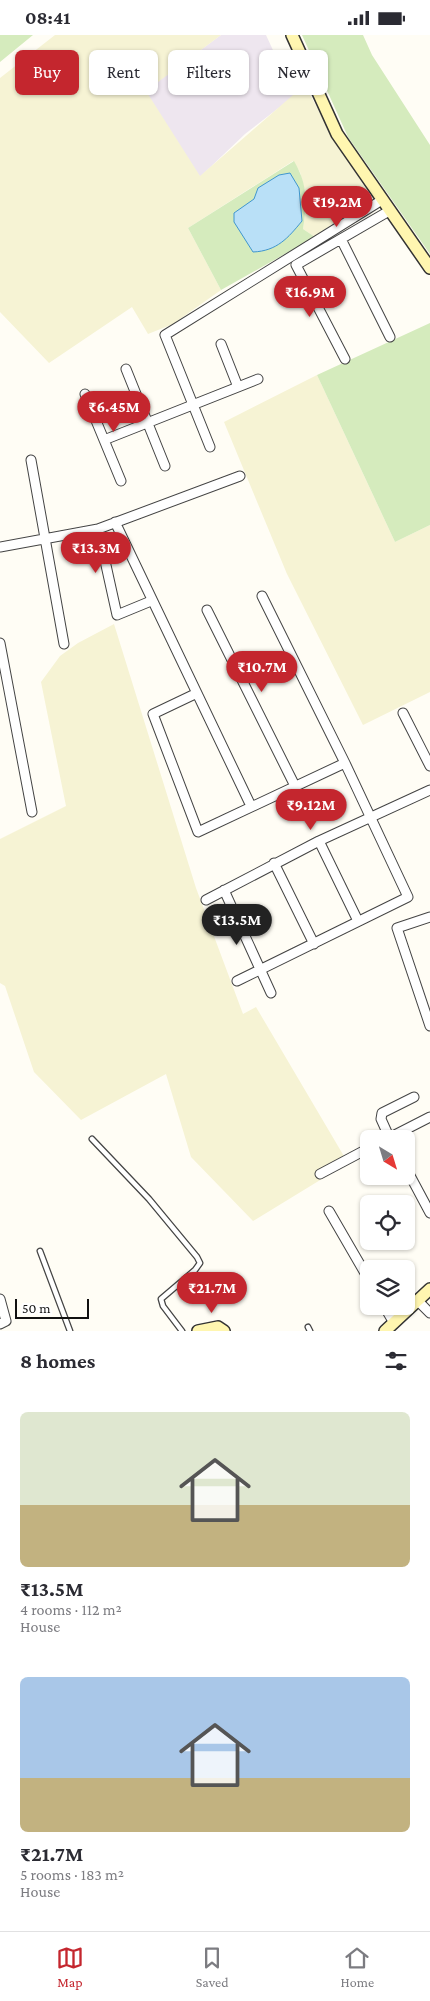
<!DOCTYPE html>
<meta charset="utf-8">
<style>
body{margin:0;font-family:"Crimson Pro",serif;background:#f2f2f3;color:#2b2b33;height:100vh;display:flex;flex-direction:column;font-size:19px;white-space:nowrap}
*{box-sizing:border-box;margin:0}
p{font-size:16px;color:#7c7c81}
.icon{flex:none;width:28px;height:28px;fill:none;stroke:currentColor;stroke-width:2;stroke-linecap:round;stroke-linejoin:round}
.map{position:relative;height:1296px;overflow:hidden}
.side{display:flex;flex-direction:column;background:#fff;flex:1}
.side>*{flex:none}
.hud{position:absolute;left:15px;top:15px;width:400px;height:45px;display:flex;gap:10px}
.needle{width:32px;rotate:142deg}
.fabs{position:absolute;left:360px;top:1095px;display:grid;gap:10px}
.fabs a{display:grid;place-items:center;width:55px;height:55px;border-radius:8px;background:#fff;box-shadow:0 1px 4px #0004;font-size:25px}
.scale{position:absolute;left:15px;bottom:12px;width:74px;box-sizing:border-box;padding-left:5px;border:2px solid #111;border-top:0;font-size:14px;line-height:18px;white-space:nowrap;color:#111;-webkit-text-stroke:4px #fff;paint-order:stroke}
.price{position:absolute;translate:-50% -42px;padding:0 11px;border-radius:18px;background:#c4262e;color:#fff;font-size:16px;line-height:32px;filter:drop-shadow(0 1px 2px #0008)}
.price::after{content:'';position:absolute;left:50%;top:30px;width:15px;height:11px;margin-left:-8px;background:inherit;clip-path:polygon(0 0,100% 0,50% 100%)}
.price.on{background:#222;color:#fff}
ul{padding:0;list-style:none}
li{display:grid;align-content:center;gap:10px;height:265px;padding:0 20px}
li span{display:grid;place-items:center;height:155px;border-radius:8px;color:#555}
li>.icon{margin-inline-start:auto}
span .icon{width:90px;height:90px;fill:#fffc;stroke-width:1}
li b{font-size:21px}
h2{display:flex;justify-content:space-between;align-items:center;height:60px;padding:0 20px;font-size:21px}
.tag{padding:0 18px;border-radius:8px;background:#fff;box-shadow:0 1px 4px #0004;font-size:18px;line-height:45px}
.tag.on{background:#c4262e;color:#fff}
.status{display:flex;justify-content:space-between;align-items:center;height:35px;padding:0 25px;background:#fff;direction:ltr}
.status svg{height:14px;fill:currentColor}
.tab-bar{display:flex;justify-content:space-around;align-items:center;height:70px;border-top:1px solid #e1e1e2;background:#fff;font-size:14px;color:#7c7c81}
.tab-bar a{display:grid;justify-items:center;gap:2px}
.tab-bar .on{color:#c4262e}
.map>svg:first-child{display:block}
.industrial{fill:#eee6ef}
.farmland{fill:#f6f3d4}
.green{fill:#d5ebbd}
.water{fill:#b9e0f7;stroke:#3f96cf}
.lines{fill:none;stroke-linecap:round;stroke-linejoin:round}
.service-casing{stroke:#444;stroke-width:7}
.minor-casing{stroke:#444;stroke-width:11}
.secondary-casing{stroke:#333;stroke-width:14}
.service{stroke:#fff;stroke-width:4.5}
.minor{stroke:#fff;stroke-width:9}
.secondary{stroke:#fff6b0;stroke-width:11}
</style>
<div class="status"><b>08:41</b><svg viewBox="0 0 49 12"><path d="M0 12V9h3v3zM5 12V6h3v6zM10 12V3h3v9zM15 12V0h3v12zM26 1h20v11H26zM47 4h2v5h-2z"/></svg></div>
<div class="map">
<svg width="430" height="1296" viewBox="0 0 430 1296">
<rect width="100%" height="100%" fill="#fffdf5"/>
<!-- industrial -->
<path class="industrial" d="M221 0H266L294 61 245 99 200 142 145 56Z"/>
<!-- farmland -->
<path class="farmland" d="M55 0H221L146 56 200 141 301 53 307 54 332 101 370 160 315 202 303 194 307 164 300 137 293 126 188 193 221 255 173 289 148 299 132 272 49 328 0 277V43Z
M317 340 395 507 430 490V657L363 690 287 539 224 387Z
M114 589 196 853 243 979 256 972 348 1128 253 1186 191 1122 166 1039 81 1085 34 1037 5 951 0 948V804L66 771 41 647 60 621 78 608Z"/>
<!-- green -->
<path class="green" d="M0 0H33L0 27Z
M302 0H363L372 20 430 110V219L348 102Z
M294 126C308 150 307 167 303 194L315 202 221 255 188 193Z
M430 288V490L395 507 317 340Z"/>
<!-- water -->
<path class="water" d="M290 138 299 153 302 186C288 203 277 216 253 217L234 187V178L254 164 258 153 279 140Z"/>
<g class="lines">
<defs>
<path id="service" d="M92 1104 149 1164 197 1222 200 1228 195 1235 161 1264 163 1271 182 1296
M40 1216 70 1296
M308 1292 310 1296"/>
<path id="minor" d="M341 204 390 302
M221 309 238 352
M345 324 296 230 389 176
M126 334 165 431
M85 359 121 446
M104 405 258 344
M210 412 165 300 382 165
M31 425 64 609
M115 487 251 771
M98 494 117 580 151 566
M0 512 98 494 240 441
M207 575 295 751
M0 608 32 777
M195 659 153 679 198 797 345 728
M403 678 430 731
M319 806 358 886
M274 828 314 909
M224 855 271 958
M206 865 319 806 430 755
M430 882 397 893 430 991
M237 946 408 862 345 728 262 561
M387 1104 430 1082
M390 1104 381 1084 382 1078 414 1062
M406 1133 430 1178
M320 1139 369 1113
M329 1176 369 1245
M0 1264 6 1286 0 1289
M418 1266 430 1278
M384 1271 394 1288"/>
<path id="secondary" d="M292 0 337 99 430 233
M198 1296 218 1292 224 1296
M385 1296 430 1254"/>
</defs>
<!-- service casing -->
<use href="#service" class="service-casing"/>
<!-- minor casing -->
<use href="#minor" class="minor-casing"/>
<!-- secondary casing -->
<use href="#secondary" class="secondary-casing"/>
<!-- service -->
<use href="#service" class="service"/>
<!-- minor -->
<use href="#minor" class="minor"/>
<!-- secondary -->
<use href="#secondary" class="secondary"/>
</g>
</svg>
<div class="fabs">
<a><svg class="needle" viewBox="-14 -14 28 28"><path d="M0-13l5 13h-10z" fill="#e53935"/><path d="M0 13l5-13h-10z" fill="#7c7c81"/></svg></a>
<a><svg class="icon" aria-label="locate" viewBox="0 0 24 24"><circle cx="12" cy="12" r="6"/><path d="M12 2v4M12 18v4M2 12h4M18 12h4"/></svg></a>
<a><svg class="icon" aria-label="layers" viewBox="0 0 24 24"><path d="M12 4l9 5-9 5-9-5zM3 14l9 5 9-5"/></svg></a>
</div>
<div class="scale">50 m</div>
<b class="price" style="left:337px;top:193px">₹19.2M</b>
<b class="price" style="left:310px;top:283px">₹16.9M</b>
<b class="price" style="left:114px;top:398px">₹6.45M</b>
<b class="price" style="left:96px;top:539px">₹13.3M</b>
<b class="price" style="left:262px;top:658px">₹10.7M</b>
<b class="price" style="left:311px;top:796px">₹9.12M</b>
<b class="price on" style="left:237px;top:911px">₹13.5M</b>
<b class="price" style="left:212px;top:1279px">₹21.7M</b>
<div class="hud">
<a class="tag on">Buy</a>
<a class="tag">Rent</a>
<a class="tag">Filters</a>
<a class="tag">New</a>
</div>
</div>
<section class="side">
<h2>8 homes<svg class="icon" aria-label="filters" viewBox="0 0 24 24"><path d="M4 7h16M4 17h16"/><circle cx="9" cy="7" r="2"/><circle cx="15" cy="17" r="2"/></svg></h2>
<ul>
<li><span style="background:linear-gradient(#dfe7d0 60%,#c2b280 0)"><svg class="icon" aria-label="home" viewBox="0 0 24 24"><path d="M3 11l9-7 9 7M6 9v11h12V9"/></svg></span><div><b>₹13.5M</b><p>4 rooms · 112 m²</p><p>House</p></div></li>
<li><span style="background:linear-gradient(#a9c7e8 65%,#c2b280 0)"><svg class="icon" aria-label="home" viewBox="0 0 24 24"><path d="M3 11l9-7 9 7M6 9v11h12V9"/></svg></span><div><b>₹21.7M</b><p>5 rooms · 183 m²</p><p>House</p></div></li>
</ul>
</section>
<nav class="tab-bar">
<a class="on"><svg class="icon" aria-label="map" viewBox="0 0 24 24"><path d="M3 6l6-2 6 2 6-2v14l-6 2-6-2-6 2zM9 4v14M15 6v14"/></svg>Map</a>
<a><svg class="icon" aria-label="saved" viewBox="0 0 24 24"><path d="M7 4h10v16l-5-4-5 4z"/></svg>Saved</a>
<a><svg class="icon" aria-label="home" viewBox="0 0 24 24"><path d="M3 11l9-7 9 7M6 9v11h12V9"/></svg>Home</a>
</nav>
